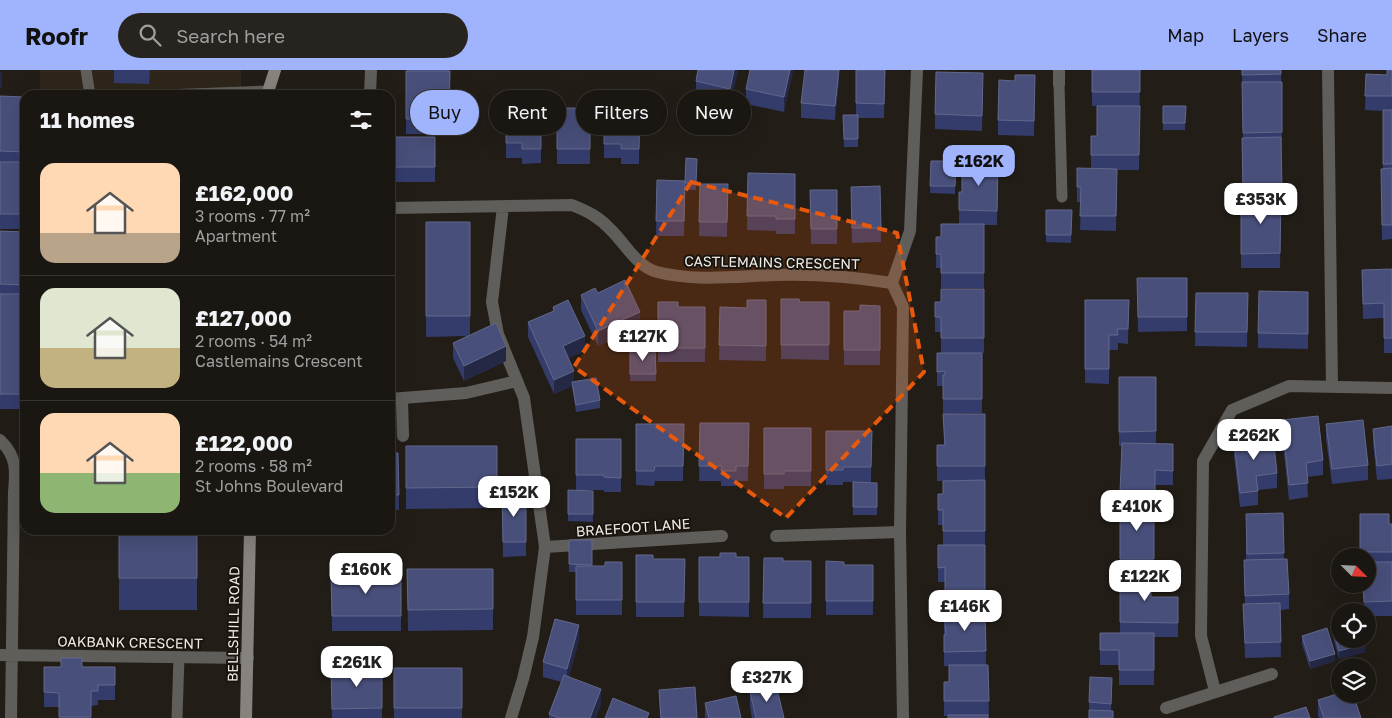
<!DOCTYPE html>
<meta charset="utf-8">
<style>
body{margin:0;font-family:"Golos Text",sans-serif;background:#27231f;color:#f1f3f6;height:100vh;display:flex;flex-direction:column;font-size:19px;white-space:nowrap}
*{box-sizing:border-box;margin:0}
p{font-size:16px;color:#9f9f9f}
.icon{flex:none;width:28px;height:28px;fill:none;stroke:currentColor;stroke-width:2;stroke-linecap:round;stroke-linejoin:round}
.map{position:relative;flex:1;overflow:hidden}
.side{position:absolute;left:20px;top:20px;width:375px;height:445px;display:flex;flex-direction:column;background:#1a1611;border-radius:15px;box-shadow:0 5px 20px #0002,0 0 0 1px #383531}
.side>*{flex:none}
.banner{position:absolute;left:410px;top:20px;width:475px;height:45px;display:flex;gap:10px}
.needle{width:32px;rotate:114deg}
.fabs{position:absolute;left:1331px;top:478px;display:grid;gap:10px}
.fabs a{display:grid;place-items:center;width:45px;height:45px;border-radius:50%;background:#1a1611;box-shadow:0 5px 20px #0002,0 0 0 1px #383531;font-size:25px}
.price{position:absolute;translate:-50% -42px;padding:0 11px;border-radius:10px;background:#fff;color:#222;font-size:16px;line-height:32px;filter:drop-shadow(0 1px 2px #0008)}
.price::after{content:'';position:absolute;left:50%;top:30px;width:15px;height:11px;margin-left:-8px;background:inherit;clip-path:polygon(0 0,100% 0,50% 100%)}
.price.active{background:#a0b3fd;color:#111}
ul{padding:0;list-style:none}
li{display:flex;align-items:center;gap:15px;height:125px;padding:0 20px}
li+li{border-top:1px solid #383531}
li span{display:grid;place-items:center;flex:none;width:140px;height:100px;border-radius:15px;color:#555}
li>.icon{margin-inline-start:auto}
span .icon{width:60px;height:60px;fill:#fffc;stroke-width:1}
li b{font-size:21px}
h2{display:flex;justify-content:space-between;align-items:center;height:60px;padding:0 20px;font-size:21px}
.tag{padding:0 18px;border-radius:22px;background:#1a1611;box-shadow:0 5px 20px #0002,0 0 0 1px #383531;font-size:18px;line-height:45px}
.tag.active{background:#a0b3fd;color:#111}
header{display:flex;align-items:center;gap:30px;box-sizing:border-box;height:70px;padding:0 25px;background:#a0b3fd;color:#111}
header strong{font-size:24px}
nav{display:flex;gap:28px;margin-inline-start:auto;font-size:18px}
.search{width:350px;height:45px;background:#27231f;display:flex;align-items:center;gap:12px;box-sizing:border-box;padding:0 18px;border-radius:28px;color:#9f9f9f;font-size:19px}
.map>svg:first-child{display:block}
.built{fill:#2e261a}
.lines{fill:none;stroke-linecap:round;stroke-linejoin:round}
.lane{stroke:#605e5a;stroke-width:11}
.street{stroke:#605e5a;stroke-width:12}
.secondary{stroke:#86827d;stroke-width:12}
.wall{fill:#343c6c}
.shaded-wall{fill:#242845}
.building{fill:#484f7a;stroke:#62688b}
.marked{fill:#e8590c;fill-opacity:0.2;stroke:#e8590c;stroke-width:4;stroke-dasharray:10 6;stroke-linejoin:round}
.labels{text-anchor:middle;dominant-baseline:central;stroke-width:4;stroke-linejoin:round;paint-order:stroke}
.street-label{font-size:14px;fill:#efece8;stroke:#19140e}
</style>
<header>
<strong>Roofr</strong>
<div class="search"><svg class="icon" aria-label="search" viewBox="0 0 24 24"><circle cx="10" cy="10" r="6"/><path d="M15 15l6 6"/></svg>Search here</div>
<nav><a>Map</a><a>Layers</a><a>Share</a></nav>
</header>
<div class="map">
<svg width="1392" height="648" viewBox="0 0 1392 648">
<rect width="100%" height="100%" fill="#221d17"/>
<!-- built -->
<path class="built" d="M40 0H241V23L240 25H40Z"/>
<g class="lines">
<!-- lane -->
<path class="lane" d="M86 0 90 25
M1059 14 1062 127
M165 25 268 21
M177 648 179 587"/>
<!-- street -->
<path class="street" d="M1059 0V14
M1328 0 1332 317
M370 25 371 0
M503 137 492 232 498 264 524 328 545 477 533 567 523 609 511 648
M390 138 572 135C587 141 599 147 610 159 625 173 636 196 657 202 696 212 739 206 778 205 816 204 854 207 892 213
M892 213 903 237 900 462 903 648
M892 213 910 161 917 0
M390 329 466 323 517 311
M402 330 403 366
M0 370C17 386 16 401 14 422L11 648
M776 466 900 462
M545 477 722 466
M0 585 248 588
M1215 621 1201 566 1203 391 1232 340 1289 316 1392 318
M1166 638 1272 604"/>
<!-- secondary -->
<path class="secondary" d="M267 25 275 0
M246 648 250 460"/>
</g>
<!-- wall -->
<path class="wall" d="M114 0H150L149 14 114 13Z
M407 0H449V1H407Z
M698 0H738L730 34 696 26V11Z
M793 0 784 42 746 34V19Z
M839 0V10L835 50 801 48V33Z
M856 0H885L884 48H858V77H844L843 45H856Z
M1092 0H1140L1139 100H1117L1116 161 1080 160 1081 132H1077V98L1091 99V66H1097V36H1092Z
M1242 0H1281L1282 77H1281L1282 135H1281L1280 198H1241V126H1243L1242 68H1243Z
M1392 0V169L1382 170 1381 99H1383V41L1365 40 1366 4 1387 5Z
M406 1H450L449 64H406Z
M1035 5 1034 66 998 65V50L1015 11Z
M983 18 982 61 935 59V44Z
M506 21H541V93L522 94V88H506Z
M0 26 25 27V159H0Z
M604 34H640L639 94H621V88H604Z
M1163 36H1186L1185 60H1163Z
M557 38H590V94H557Z
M394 67H435V112H394Z
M686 88 697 89 696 120H685Z
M931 91H956L955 124 930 123Z
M748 103 795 104V164H776V161L747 160Z
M998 108 997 155H984V218H941V198H936V167H941L959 154V122H962Z
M657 110 685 111 684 166H656Z
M700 114H728L727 167 699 166Z
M880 116 881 172 852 173 851 117Z
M810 120H837V174H811Z
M1046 140H1072L1071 173 1046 172Z
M426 152H470V265L506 291 464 311 453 288V273L467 266 426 267Z
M0 161 25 162 23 339H0Z
M1392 199V283H1384V248L1363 249 1362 200Z
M1137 208H1187V261L1138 262Z
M984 219V283H982V343L943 344V316H937V283H941V262H935V232H941Z
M1308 222V279L1258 278V263Z
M598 223 640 256 598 276 581 240V225Z
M1196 223H1248L1247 277 1195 276Z
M781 229 800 232H829V290L781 289Z
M766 230V291L719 290 720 237 747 238Z
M1085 230H1129L1128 274 1118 273V280H1109V314L1085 313Z
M658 232 678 237H705V292H658Z
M880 236V295H844V241H860Z
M553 237 585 281 568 288 574 312 600 330V338L576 342 572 316 554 324 528 267V252L553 241Z
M630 279H655L656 311H630Z
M1119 307H1156V374H1173V415H1155V438H1154V504H1145L1151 527 1178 542V567H1154V615H1119V595H1100V563H1120V436L1122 376H1119Z
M943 344H985V542L986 595H988L989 646H944V612H949V596H944V542H945V512H938V475H943V455H938V424H943L948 411H937V375H944Z
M1282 350 1323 390V405L1307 407 1308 427 1289 430 1282 365Z
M700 353H749L748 411H736V416H721V411H699Z
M636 354H684L683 411H655L654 416 636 415Z
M1326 354 1368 395V410L1332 414 1326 369Z
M1392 356V409L1377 410 1373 373V359Z
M764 358H811V416H784V419H764Z
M826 361H872L871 412H843V415H826Z
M576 369H621V422H604V420H576Z
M1234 371 1277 403V418L1258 420V435L1240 437 1234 386Z
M406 376H497V438L406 439Z
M390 383H398L399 440H390Z
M853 412 877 413V445H853Z
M568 420 593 421V452L568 451Z
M502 425H526V486L503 487Z
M1283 443 1284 489 1289 524V539L1280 540 1281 587 1245 588 1243 534H1245L1244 490H1246V459Z
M1360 444 1389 454H1392V546H1368V541H1364L1363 514H1368V486H1360Z
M119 460H197V540H119Z
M569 470H592V496H605L622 492V545H576V502H569Z
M636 485 653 489H685L684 547H636Z
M699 487H749V547L699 546Z
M764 488 783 491H811V548H763Z
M826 491 844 495H873V545H826Z
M407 499H493V560L408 561Z
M331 505H401V561H332Z
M1332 557 1365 582 1339 589 1332 564Z
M1302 566 1335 591 1310 599 1302 574Z
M579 570 569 607 601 634 596 648H549V644L562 612 543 607V592Z
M44 597H115V630H98V635L91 636V648H59V637H44Z
M382 597V648H332L331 598Z
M394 598H462V648H394Z
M1112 616 1111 641 1089 640V632Z
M659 620 697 648H660Z
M750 622 784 648H752L750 637Z
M1318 630 1361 648H1319L1318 645Z
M705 633 741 648H705Z"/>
<!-- shaded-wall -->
<path class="shaded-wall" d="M734 0H738L730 34V19Z
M790 0H793V1L784 42V27Z
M839 0V10L835 50V36Z
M2 2V17L0 18V3Z
M640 242V256L598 276V261Z
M585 266V281L563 291V276Z
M506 276V291L464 311V296Z
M574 301V315L572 312V316L554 324V310Z
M579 555V570L567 614V599Z
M1365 574V582L1339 589V581Z
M1335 584V591L1310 599V591Z
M601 619V634L596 648H590Z"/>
<!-- building -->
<path class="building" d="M698 0H734L730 19 696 11Z
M750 0H790L784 27 746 19Z
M805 0H839L835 36 801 33Z
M856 0H885L884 34 856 33Z
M1092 0H1140V22H1092Z
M1242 0H1281V4L1242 5Z
M1387 0H1392V26H1365L1366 4 1387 5Z
M406 1H450L449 49H406Z
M936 2 983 3 982 46 935 44Z
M1015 5H1035L1034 51 998 50 999 10 1015 11Z
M1242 12H1282V62L1243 63Z
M506 21H541V79H522V73H506Z
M0 26 25 27V82L0 81Z
M604 34H640L639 79H621V74H604Z
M1097 36H1140L1139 85H1091V66H1097Z
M1163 36H1186L1185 53H1163Z
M557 38H590V79H557Z
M1383 40H1392V94H1383Z
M843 45H858V69H844Z
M394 67H435V97H394Z
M1281 67 1282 120 1243 121 1242 68Z
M686 88 697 89 696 113H685Z
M931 91H956L955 116H930Z
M0 92H25V144H0Z
M962 92 998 93 997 141 959 140V122H962Z
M1077 98 1117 99 1116 146H1080L1081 117H1077Z
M1392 98V155H1382L1381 99Z
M748 103 795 104V149H776V146H747Z
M657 110 685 111 684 151H656Z
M700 114H728L727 152H699Z
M880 116 881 158H852L851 117Z
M810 120H837V159H811Z
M1241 126H1281L1280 183 1241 184Z
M1046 140H1072L1071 165H1046Z
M426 152H470V246H426Z
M941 154H984V203H941V184H936V167H941Z
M0 161 25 162V215L0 214Z
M1392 199V268H1384V233L1363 234 1362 200Z
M1137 208H1187V247H1138Z
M625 210 640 242 598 261 581 225 595 218 598 223Z
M941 219H984V268H941V247H935V232H941Z
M1259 221 1308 222V264L1258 263Z
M1196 223H1248L1247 262H1195Z
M0 224H25L23 324H0Z
M781 229H799L800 232H829V275H781Z
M568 230 585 266 563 276 574 301 554 310 528 252 554 241 553 237Z
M747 230H766V276L719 275 720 237 747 238Z
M1085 230H1129L1128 259H1117L1118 265H1109V299H1085Z
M658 232H678V237H705V278H658Z
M860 235 880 236V280H844V241H860Z
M496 253 506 276 464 296 453 273Z
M630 279H655L656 304H630Z
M937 283H982V329H943V305H945V301L937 302Z
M1119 307H1156V361L1119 362Z
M596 308 600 330 576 335 572 312Z
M943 344H985V396H937V375H945Z
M1318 346 1323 390 1306 393 1308 413 1289 415 1282 350Z
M1363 350 1368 395 1332 399 1326 354Z
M700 353H749L748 396H736V401H721L722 396H699Z
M636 354H684L683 396H655L654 401H636Z
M1392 356V394L1377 396 1373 359Z
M764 358H811V401H784V404H764Z
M826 361H872L871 397H843V400H826Z
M1273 366 1277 403 1256 406 1258 421 1240 423 1234 371Z
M576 369H621V408L604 407V405H576Z
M1122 373 1173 374V401L1155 400V423L1120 422Z
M406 376H497V417L406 418Z
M390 383H398L399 425H390Z
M985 410V461H943V440H938V424H943V411Z
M853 412 877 413V437H853Z
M568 420 593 421V444H568Z
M502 425H526V472H503Z
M1120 436H1154V489H1120Z
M1283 443 1284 483 1247 484 1246 444Z
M1360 444H1389V454H1392V482H1360Z
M119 460H197V508H119Z
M569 470H592V495L569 494Z
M938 475H985V529H945V497L938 498Z
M720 483H736V487H749V532H699V487H720Z
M636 485H653V489H685L684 532H636Z
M764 488H783V491H811V533H763Z
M1287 489 1289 524 1245 526 1244 490Z
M826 491 844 492V495H873V531H826Z
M605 492H622V530H576V496H605Z
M1368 492H1392V531L1364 532 1363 514H1368Z
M407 499H493V539L408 540Z
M1120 503 1151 504V527H1178V553L1120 552Z
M331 505H401V546H332Z
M1280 533 1281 572 1245 573 1243 534Z
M944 542H985L986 581 944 582V565H946Z
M555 549 579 555 567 599 543 592Z
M1340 554V569H1363L1365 574 1339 581 1332 557Z
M1327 558 1335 584 1310 591 1302 566Z
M1100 563H1154V600H1119V580H1100Z
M61 588H82V597H115V615H98V621H91V647H59V623L44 622V597H61Z
M949 595H988L989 631H944V612H949Z
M382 597V638L332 639 331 598Z
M394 598H462V638H394Z
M564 605 601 619 590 648H559L549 644Z
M1090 607 1112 608 1111 634 1089 632Z
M776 615 784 648H756L750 622Z
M695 617 697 648H661L659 620Z
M1340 623V624H1353L1361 648H1324L1318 630Z
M736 626 741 648H709L705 633Z
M613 628 649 643 647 648H605Z
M1306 637 1310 648H1274V647Z
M1089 640 1113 641V648H1089Z
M948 645H988V648H948Z"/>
<!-- marked area -->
<path class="marked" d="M691 112 897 163 924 302 786 448 574 297Z"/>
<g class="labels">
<!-- street labels -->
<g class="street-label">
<text transform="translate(772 192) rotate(1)">CASTLEMAINS CRESCENT</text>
<text transform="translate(633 457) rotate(-4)">BRAEFOOT LANE</text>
<text transform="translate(233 554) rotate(-89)">BELLSHILL ROAD</text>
<text transform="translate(130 572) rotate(1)">OAKBANK CRESCENT</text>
</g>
</g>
</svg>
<div class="fabs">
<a><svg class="needle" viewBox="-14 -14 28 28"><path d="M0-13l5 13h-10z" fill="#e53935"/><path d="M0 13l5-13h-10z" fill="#9f9f9f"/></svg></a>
<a><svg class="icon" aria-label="locate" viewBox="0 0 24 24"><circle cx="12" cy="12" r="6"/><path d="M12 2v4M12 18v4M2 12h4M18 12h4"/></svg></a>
<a><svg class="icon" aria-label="layers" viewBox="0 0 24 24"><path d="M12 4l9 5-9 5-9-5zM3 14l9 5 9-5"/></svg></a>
</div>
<b class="price active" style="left:979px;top:117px">£162K</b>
<b class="price" style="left:1261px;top:155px">£353K</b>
<b class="price" style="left:643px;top:292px">£127K</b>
<b class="price" style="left:1254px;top:391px">£262K</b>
<b class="price" style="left:514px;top:448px">£152K</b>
<b class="price" style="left:1137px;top:462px">£410K</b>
<b class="price" style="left:366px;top:525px">£160K</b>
<b class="price" style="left:1145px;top:532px">£122K</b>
<b class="price" style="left:965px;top:562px">£146K</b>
<b class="price" style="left:357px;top:618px">£261K</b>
<b class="price" style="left:767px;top:633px">£327K</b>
<div class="banner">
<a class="tag active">Buy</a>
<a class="tag">Rent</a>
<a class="tag">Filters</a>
<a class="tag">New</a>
</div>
<section class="side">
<h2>11 homes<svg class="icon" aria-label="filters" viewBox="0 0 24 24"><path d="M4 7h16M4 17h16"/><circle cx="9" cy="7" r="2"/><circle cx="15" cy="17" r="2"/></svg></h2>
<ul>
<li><span style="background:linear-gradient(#ffd9b3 70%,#b9a48a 0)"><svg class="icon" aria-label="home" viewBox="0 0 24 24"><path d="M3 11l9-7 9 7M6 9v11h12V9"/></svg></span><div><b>£162,000</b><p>3 rooms · 77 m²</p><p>Apartment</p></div></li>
<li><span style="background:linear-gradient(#dfe7d0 60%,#c2b280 0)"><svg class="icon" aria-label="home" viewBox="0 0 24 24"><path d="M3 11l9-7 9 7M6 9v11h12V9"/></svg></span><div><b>£127,000</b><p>2 rooms · 54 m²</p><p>Castlemains Crescent</p></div></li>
<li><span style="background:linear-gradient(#ffd9b3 60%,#8fb573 0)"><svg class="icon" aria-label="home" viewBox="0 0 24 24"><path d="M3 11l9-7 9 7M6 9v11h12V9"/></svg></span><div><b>£122,000</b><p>2 rooms · 58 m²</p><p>St Johns Boulevard</p></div></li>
</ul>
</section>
</div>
